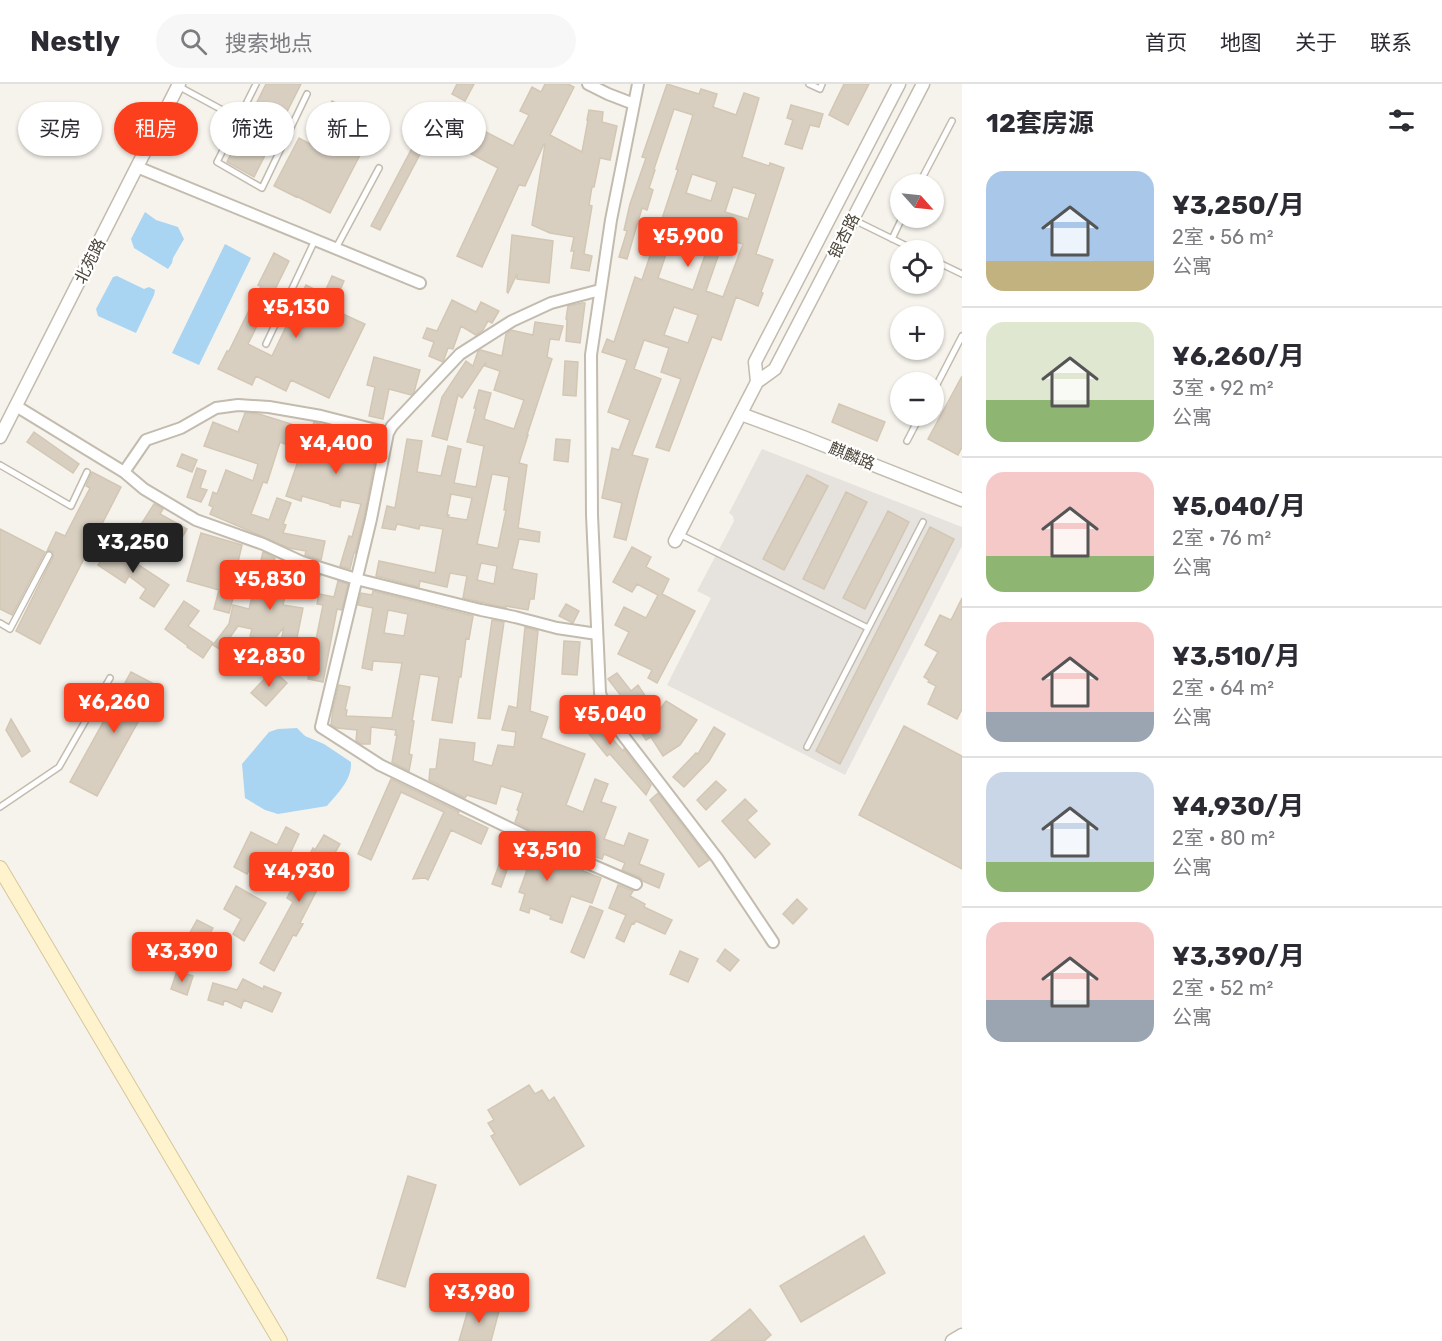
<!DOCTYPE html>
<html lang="zh">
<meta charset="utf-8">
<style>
body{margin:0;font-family:Rubik,"Noto Sans SC",sans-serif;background:#f7f7f7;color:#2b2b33;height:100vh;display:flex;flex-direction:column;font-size:22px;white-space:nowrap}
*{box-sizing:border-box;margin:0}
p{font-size:20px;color:#7c7c81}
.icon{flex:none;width:33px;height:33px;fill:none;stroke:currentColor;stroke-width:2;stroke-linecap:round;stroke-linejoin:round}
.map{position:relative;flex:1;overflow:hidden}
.details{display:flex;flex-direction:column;background:#fff;width:480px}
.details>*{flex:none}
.top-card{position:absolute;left:18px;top:18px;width:570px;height:54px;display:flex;gap:12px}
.needle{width:39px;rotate:117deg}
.buttons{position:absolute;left:890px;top:90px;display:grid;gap:12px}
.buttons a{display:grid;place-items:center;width:54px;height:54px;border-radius:50%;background:#fff;box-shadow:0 2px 4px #0004;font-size:30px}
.price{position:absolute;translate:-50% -51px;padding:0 14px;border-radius:6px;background:#fc3f1d;color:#fff;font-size:20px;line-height:39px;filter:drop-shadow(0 2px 3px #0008)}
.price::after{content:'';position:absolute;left:50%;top:36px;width:18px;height:14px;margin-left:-9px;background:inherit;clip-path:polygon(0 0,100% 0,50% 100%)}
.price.current{background:#222;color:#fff}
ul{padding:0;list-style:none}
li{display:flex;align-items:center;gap:18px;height:150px;padding:0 24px}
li+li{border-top:2px solid #e1e1e2}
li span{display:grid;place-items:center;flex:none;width:168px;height:120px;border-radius:18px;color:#555}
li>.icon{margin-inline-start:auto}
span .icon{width:72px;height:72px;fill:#fffc;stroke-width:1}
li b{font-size:26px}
h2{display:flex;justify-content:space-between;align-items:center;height:72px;padding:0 24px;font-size:26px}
.pill{padding:0 21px;border-radius:27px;background:#fff;box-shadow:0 2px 4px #0004;font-size:21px;line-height:54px}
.pill.current{background:#fc3f1d;color:#fff}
header{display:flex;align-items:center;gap:36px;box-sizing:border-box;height:84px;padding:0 30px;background:#fff;border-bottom:2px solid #e1e1e2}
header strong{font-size:28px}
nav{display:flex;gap:33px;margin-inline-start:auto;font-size:21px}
.search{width:420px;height:54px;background:#f7f7f7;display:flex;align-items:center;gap:15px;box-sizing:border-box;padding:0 21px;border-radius:33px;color:#7c7c81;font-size:22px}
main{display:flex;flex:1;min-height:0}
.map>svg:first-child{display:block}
.industrial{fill:#e6e2dd}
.water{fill:#a9d4f2}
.building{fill:#d8cfc1;stroke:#d3c7b4;stroke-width:1.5;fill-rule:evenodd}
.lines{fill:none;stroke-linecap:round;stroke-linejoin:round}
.service-casing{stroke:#c2bbae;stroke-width:8}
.minor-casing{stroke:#c2bbae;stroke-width:14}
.tertiary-casing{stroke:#c2bbae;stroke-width:15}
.secondary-casing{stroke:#d6c79b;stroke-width:16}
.service{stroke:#fff;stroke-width:5}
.minor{stroke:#fff;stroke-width:10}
.tertiary{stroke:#fff;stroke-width:12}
.secondary{stroke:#fff3cd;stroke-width:14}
.labels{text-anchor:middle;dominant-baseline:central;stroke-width:4.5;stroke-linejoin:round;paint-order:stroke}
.street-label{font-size:16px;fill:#4b4439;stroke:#fff}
</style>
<header>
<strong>Nestly</strong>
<div class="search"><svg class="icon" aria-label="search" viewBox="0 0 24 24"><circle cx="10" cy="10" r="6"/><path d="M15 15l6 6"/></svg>搜索地点</div>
<nav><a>首页</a><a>地图</a><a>关于</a><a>联系</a></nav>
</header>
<main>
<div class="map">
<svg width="962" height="1257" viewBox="0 0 962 1257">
<rect width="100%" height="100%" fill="#f6f3ec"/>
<!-- industrial -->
<path class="industrial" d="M762 365 962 443V462L845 691 667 601 711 514 697 507 734 437 733 432 729 429Z"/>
<!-- water -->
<path class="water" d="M145 128 156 136 178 143 184 155 173 174 172 179 168 185 134 164 131 155Z
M225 160 251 174 199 281 172 269Z
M117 192 144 205 149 203 155 206 154 211 136 249 98 232 96 225 113 193Z
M297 644 305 652 324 660 351 678C352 696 338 709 327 722L278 730 265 726 245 714 242 680 269 648 278 645Z"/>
<!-- building -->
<path class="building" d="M266 0H301L254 93 227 78Z
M457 0H474L465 17 452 10Z
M545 0H568L574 3 550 51 582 68 588 36H587L589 26 603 28 602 38 617 42 610 76 600 74 594 103H592L589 121 592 122 584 170 592 172 589 187 571 184 574 167H571L574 153 550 149 532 141 545 60H544L525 102 519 101 482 183 457 172 498 84 437 52 449 29 513 62 529 31 520 27 532 3 541 8Z
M667 0 699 10 701 5 717 10 713 23 736 31 744 9 759 14 742 73 769 82 770 79 784 84 756 170 773 176 761 208 763 209 758 222 736 213 721 256 712 253 669 367 656 363 681 295 661 288 669 264 644 256 634 285 661 295 632 371 648 375 639 405 626 456 614 453 622 419 602 414 612 364 619 366 630 336 608 328 627 276 602 268 607 255 614 258 635 193 642 196 678 86 676 85 693 31 674 25 654 85 655 86 649 104 653 106 647 126 642 124 627 175 619 173 627 147 624 146 630 120 646 74 642 73ZM692 90 717 98 711 117 686 109ZM733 103 756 110 748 135 725 128ZM687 142 712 151 693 206 658 194 672 152 683 156ZM724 155 743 160 723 213 706 207ZM674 223 698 231 688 259 664 251Z
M844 0H869L848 41 829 31Z
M332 17 343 23 329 52 361 69 330 129 296 112V113L274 102 299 54 310 60Z
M791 21 823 30 819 43 810 41 802 65 785 60 793 36 787 34Z
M420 49 429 53 380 146 371 142Z
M512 151 553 157 549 199 517 195V190L508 209 507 208Z
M274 169 289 177 248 260 272 272 306 201 324 210 332 192 344 197 332 225 365 240 329 314 291 296 286 307 256 292 252 301 218 285 227 267H229L261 202 258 201Z
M452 216 476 228 481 218 499 227 492 239 488 237 483 246 476 251 461 242 453 265 448 264 443 278 429 272 434 258 423 254 427 244 437 247Z
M582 219H585L580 259 566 257 567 236 566 235 568 222Z
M535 238 563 242 559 256 550 255 547 273 552 275 527 351H528L519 379 527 381 518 444 540 448 539 458 519 455 512 485 537 490 534 515H530L528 526 506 522V524L463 514 467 492 450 489 447 503 420 497 419 503 376 492 379 477 435 489 443 445 420 441 419 445 397 440 395 446 382 444 387 422 395 424 407 355 422 357 417 388 441 392 448 362 461 365 454 399 476 403 484 362 467 358 476 324H474L479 306 491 309 484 335 514 345 524 316 494 306 500 287 485 282 486 278 462 314 458 311 447 356 432 352 442 313 466 277 473 282 478 267 481 266 502 272 506 250 511 246 533 251ZM492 390 509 393 504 426H506L498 464H496L477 460ZM451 410 472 414 467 436 448 433 449 431H447ZM481 479 497 482 494 500 477 496Z
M374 273 420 286 414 308 411 311 389 305 383 335 369 332 375 303 367 301Z
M565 277 578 278 576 312 563 311Z
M962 292V363L958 371 928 355Z
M839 320 885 338 877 357 832 338Z
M245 329 259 330 291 340 285 360 280 358 267 399 263 398 251 430 269 436 277 414 291 419 283 440 286 441 283 449 325 457 321 476 305 471 306 467 289 464 210 430 213 423 209 421 213 408 217 410 226 386 253 397 258 380 204 362 213 338 238 348Z
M314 338 330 343 328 348 379 356 364 433 355 469H354L350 485 340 482 349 452 352 453 361 420 341 416 340 423 330 421V420L302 412 301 417 286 412 306 354 308 355Z
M34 348 79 380 73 389 27 358Z
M556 355 570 356 568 378 554 376Z
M182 370 197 376 192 388 177 382Z
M197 384 206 387 200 404 207 406 201 418 187 413Z
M92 388 121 403 40 560 16 547 53 473V468L49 466 47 467 56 448 65 452 90 404 86 402Z
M807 391 828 402 784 486 763 475Z
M846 408 867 418 824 505 803 495Z
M154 420 163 425 160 430 187 445 177 462 162 454 164 452 142 439Z
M888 427 909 438 865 525 843 514Z
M930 443 954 455 840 680 816 667Z
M0 445 45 468 12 531 0 525Z
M201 449 242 461 235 491 239 492 229 529 214 525 219 506 187 497Z
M112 459 139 478 137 480 169 501 154 523 140 514 146 505 129 492 125 499 98 481Z
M632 463 651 473 646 483 669 495 662 510 695 527 657 599 648 594 652 586 618 570 629 548 615 541 624 523 646 534 658 511 637 500 632 508 613 498Z
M263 468 275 474 273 479 320 491 316 505 288 499 283 521 303 524 293 573 278 571 284 543 264 568 251 566 260 574 250 587 240 579 258 554 250 552 252 545 238 542 221 566 213 561 229 540 233 521 249 525Z
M338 497 348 500 342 526 337 525 323 598 308 595 323 521 317 520 319 510 334 513Z
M373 507 473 532 469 555 466 554 461 593H459L452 639 432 636 439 593 420 590 412 637H414L409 670 412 671 409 687 392 678 397 651H395L396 646 371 643 370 660H361L356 657 357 646 337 644 331 641 333 625 339 601 350 603 345 626H347L346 632 392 634 402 579 373 577 372 586 362 584 373 524 358 521 361 509 372 511ZM388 526 408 530 404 552 384 549Z
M962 514V625L957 635 928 620 936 602 928 598 929 596 924 593 938 568 925 561 940 531 951 536Z
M184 517 199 527 188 542 213 559 203 574 187 563 188 562 165 545Z
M566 520 579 527 573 539 559 532Z
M492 536 504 538 490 635 478 634Z
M525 543 538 547 530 627 548 633 541 654 585 670 566 721 583 728 595 695 608 700 601 718 616 723 604 755 624 762 629 749 648 756 639 780 664 790 659 804 643 797 639 793 622 786 625 779 604 770 602 775 589 771 558 758V756L529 745 515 738 519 727 517 726 523 709 501 702 496 720 467 711 465 714 429 696 430 685H436L440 655 475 659 473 677 492 682 498 661 514 663 516 648 502 646 509 622 517 624Z
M564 557 580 558 577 591 562 590Z
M273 586 287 599 266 622 251 609Z
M131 588 158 602 97 712 70 698Z
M617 589 631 607 638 601 646 613 621 631 613 620 622 613 608 595Z
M581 616 597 633 595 635 608 652 609 651 623 667 624 665 651 701 646 711 610 670 607 672 590 651 585 645 587 643 571 624Z
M666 617 697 636 680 661 663 672 651 653 646 656 638 644 658 628Z
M11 635 30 667 22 673 6 646Z
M904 642 962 672V785L859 731Z
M714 643 725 650 709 677 684 703 673 693 696 669 698 670Z
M391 695 459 728 458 730 488 744 481 760 451 746 428 796 425 794 413 795 444 728 401 708 371 776 358 770Z
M716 697 726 706 706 726 697 716Z
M658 709 709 776 699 783 650 716Z
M745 715 757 727 747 736 770 760 755 774 722 737Z
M286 743 299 750 282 787 256 773 247 790 234 783 251 748 277 761Z
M324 751 340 760 333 772 325 768 313 791 322 796 300 839 303 840 296 852 293 851 274 887 260 879 293 818 287 814 313 764 315 766Z
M508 756 523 762 521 767 550 777 552 772 583 785V787L601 794 592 819 571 812 562 839 550 835 551 832 530 824 529 829 520 826 525 810 519 808 527 786 509 780 501 803 492 800Z
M618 801 633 807 630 812 645 820 644 823 672 836 665 850 636 837 634 840 632 839 624 858 616 854 626 831 609 824Z
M236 802 266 819 244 857 233 850 241 835 224 825Z
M797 815 807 825 793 840 783 830Z
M590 822 603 827 584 874 571 868Z
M197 836 213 844 195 877 181 869 189 855 187 854Z
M725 865 739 876 730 887 717 877Z
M680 867 698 875 688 898 670 890Z
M177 887 193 892 187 911 171 905Z
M243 895 263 905 264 902 281 909 272 928 244 916 241 924 224 916 223 921 208 916 213 899 237 906Z
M529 1001 535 1010 542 1006 549 1017 554 1013 584 1062 520 1101 491 1052 495 1050 488 1039 494 1036 488 1026Z
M408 1092 436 1101 405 1203 377 1194Z
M864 1152 885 1189 801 1238 780 1202Z
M470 1219 499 1227 491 1257H459Z
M750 1225 771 1251 764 1257H711Z"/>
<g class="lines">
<defs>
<path id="service" d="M256 0 217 78 262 104 307 10
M809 0 820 5 822 0
M178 2 239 35
M919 100 952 37
M854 136 915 166
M892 155 902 134
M336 164 379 84
M933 176 962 190
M266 260 315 156
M933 308 962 252
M907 357 920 332
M0 381 71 422 87 388
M679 450 868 544
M0 539 10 545 49 471
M807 663 923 438
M0 723 59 683 110 594"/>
<path id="minor" d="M588 0 608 10 634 20
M638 0 611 136 591 271 592 431 600 609 607 629 625 654 717 774 773 858
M137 83 420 199
M16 322 124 388 146 356 181 344 216 324 238 321 269 323 321 332 388 349 392 342 460 270 512 237 551 219 600 206
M388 349 371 435 321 643 380 681 530 754 636 800
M124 388 144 405 196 436 263 460 302 478 356 495 481 526 515 533 557 544 597 550"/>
<path id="tertiary" d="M757 298 755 278 899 0
M741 330 803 353 962 416
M0 353 179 0
M675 457 757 298 775 285 923 0
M952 1257 962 1251"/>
<path id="secondary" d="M0 784 280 1257"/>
</defs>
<!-- service casing -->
<use href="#service" class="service-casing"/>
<!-- minor casing -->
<use href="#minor" class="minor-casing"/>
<!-- tertiary casing -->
<use href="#tertiary" class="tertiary-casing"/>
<!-- secondary casing -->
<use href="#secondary" class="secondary-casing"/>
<!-- service -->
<use href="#service" class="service"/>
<!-- minor -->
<use href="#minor" class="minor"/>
<!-- tertiary -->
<use href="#tertiary" class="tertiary"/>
<!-- secondary -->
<use href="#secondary" class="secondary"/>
</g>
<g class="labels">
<!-- street labels -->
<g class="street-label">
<text transform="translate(844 152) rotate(-63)">银杏路</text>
<text transform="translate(90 177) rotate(-63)">北苑路</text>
<text transform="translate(852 372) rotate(22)">麒麟路</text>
</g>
</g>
</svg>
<div class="buttons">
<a><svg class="needle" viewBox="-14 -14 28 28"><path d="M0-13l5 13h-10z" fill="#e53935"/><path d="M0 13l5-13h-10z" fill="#7c7c81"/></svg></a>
<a><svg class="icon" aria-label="locate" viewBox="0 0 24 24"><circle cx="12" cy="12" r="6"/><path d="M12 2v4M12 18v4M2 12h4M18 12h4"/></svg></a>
<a>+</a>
<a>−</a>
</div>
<b class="price" style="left:688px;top:184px">¥5,900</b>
<b class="price" style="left:296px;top:255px">¥5,130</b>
<b class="price" style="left:336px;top:391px">¥4,400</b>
<b class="price current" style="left:133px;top:490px">¥3,250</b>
<b class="price" style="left:270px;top:527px">¥5,830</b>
<b class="price" style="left:269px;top:604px">¥2,830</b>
<b class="price" style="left:114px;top:650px">¥6,260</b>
<b class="price" style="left:610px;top:662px">¥5,040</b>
<b class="price" style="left:547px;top:798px">¥3,510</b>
<b class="price" style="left:299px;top:819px">¥4,930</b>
<b class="price" style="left:182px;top:899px">¥3,390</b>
<b class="price" style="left:479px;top:1240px">¥3,980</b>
<div class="top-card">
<a class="pill">买房</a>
<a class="pill current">租房</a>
<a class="pill">筛选</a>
<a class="pill">新上</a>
<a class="pill">公寓</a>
</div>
</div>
<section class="details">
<h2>12套房源<svg class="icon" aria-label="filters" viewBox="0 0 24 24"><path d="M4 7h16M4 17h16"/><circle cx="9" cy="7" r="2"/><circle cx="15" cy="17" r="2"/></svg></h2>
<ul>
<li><span style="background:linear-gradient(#a9c7e8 75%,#c2b280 0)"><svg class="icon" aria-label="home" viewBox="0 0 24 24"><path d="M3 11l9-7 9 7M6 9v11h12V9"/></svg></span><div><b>¥3,250/月</b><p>2室 · 56 m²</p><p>公寓</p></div></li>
<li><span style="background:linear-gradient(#dfe7d0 65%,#8fb573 0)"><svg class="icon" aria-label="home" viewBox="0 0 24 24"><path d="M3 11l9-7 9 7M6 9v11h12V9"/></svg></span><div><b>¥6,260/月</b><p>3室 · 92 m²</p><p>公寓</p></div></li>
<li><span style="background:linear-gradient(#f6c9c9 70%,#8fb573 0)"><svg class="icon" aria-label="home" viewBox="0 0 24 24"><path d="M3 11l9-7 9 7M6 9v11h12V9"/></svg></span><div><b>¥5,040/月</b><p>2室 · 76 m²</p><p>公寓</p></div></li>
<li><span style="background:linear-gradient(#f6c9c9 75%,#9aa5b1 0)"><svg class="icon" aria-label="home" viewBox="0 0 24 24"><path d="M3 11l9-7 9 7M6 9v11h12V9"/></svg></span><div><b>¥3,510/月</b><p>2室 · 64 m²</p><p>公寓</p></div></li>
<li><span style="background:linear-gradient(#c9d6e8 75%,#8fb573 0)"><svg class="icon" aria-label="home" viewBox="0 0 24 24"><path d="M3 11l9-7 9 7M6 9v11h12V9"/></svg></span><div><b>¥4,930/月</b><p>2室 · 80 m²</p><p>公寓</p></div></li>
<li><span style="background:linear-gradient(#f6c9c9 65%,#9aa5b1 0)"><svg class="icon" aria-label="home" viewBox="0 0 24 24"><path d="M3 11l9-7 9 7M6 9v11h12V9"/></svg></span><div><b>¥3,390/月</b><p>2室 · 52 m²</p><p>公寓</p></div></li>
</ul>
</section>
</main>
